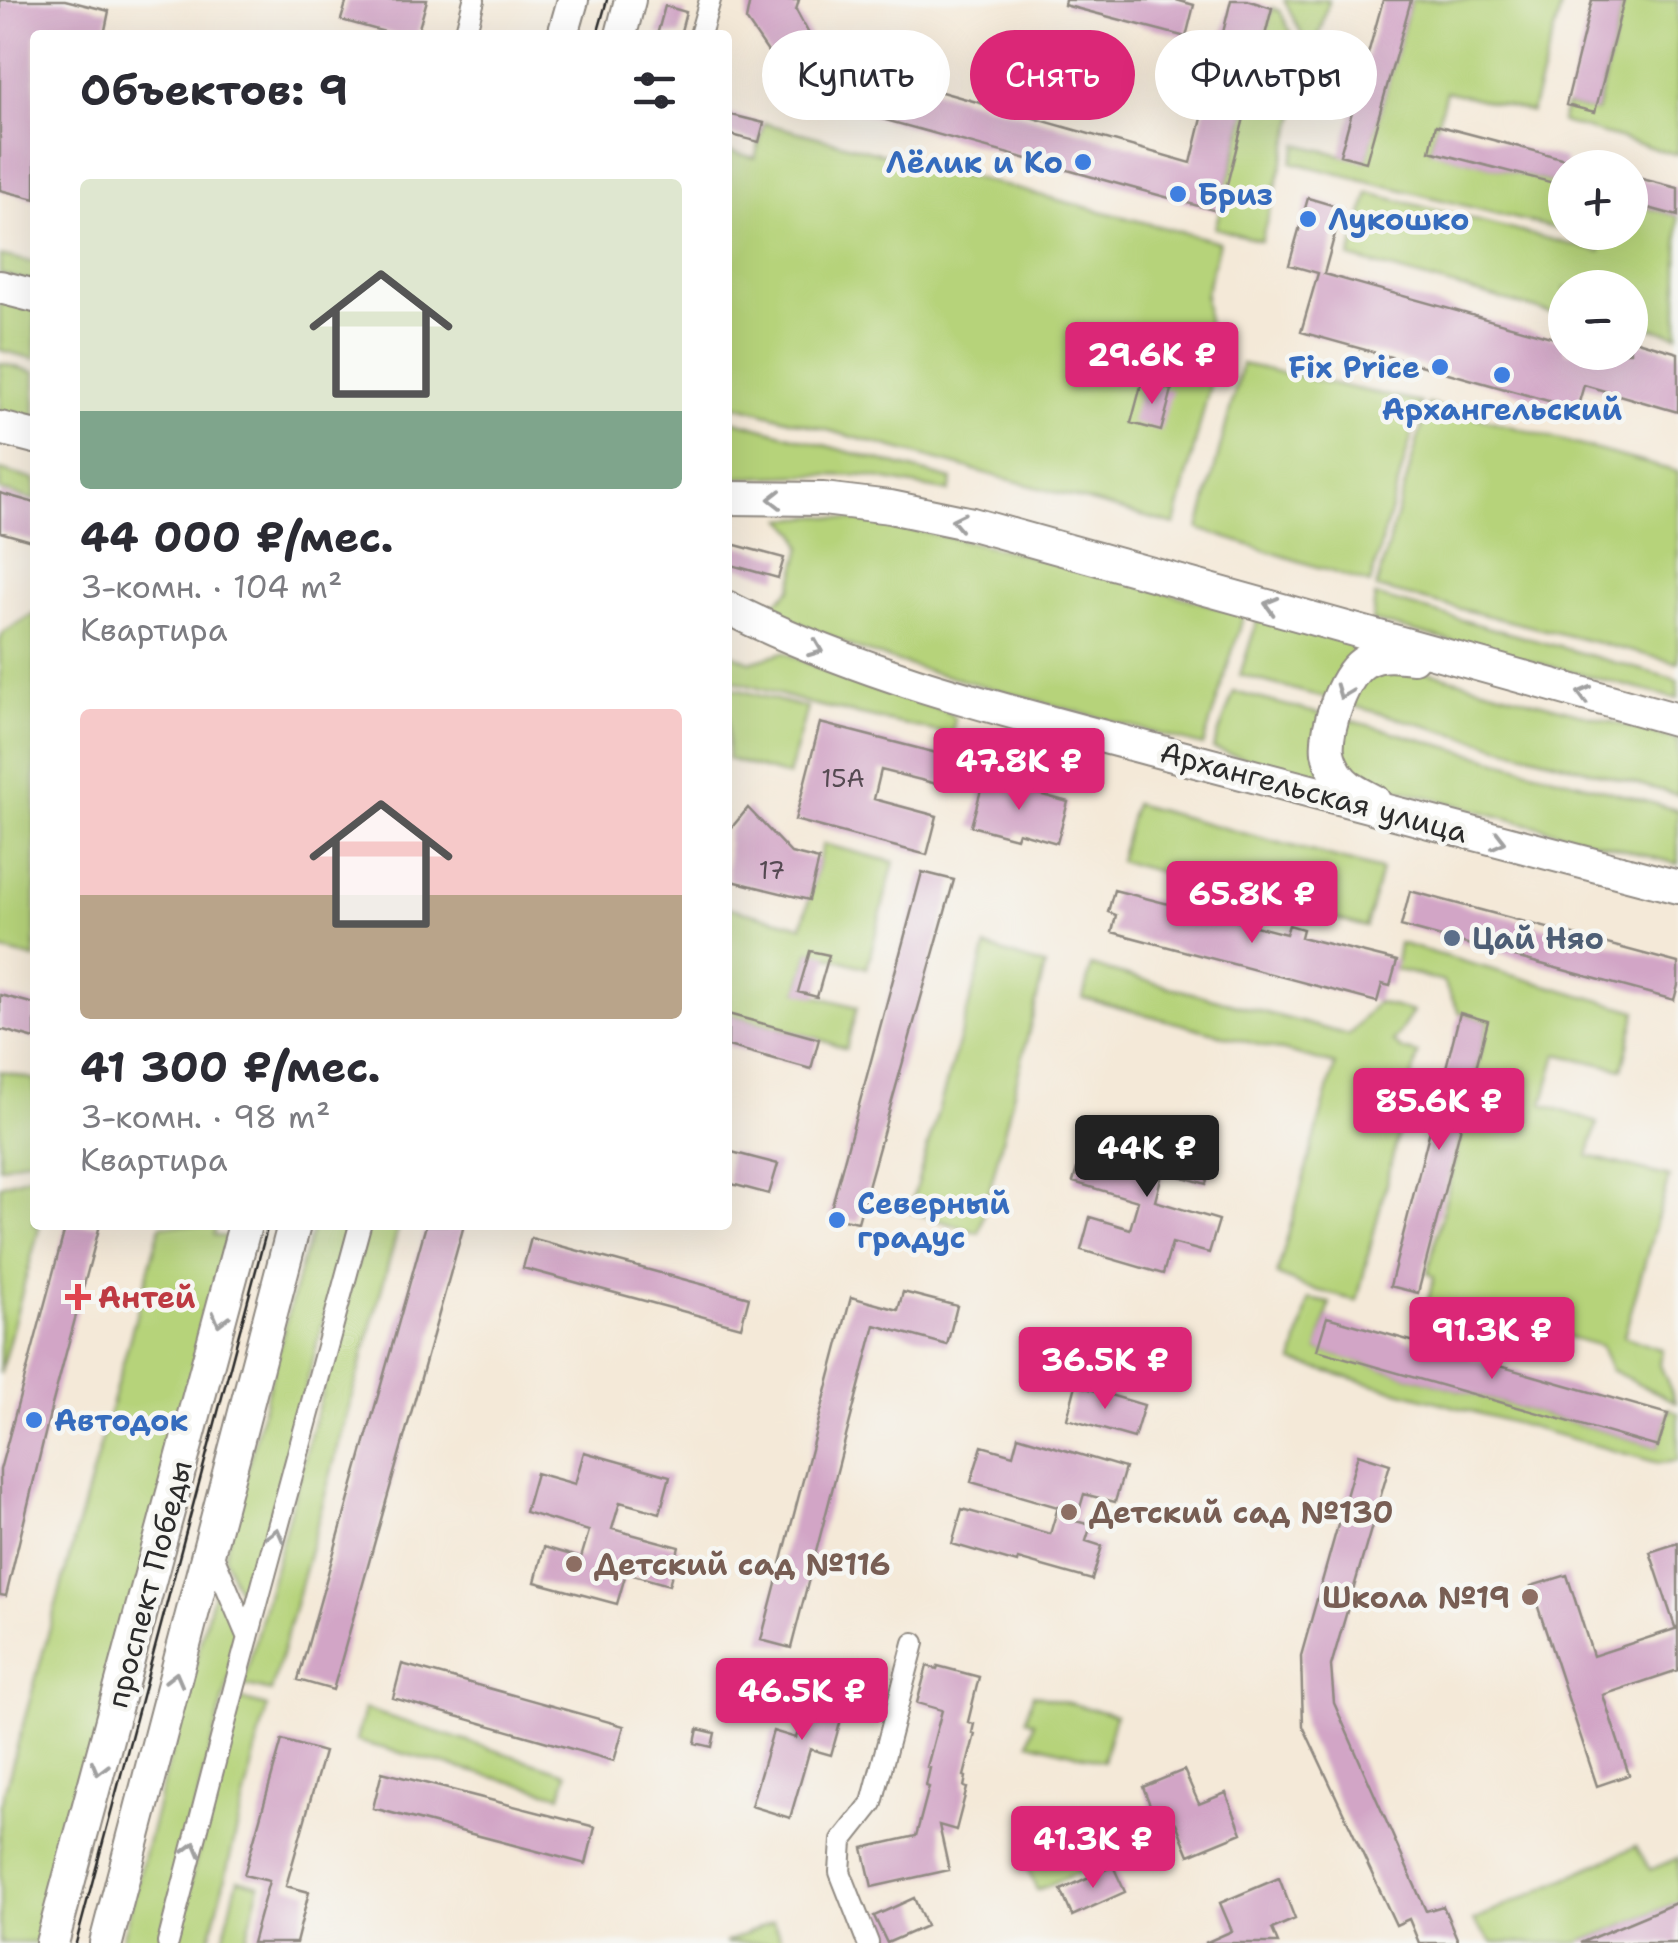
<!DOCTYPE html>
<html lang="ru">
<meta charset="utf-8">
<style>
body{margin:0;font-family:"Shantell Sans",sans-serif;background:#f2f2f3;color:#2b2b33;height:100vh;display:flex;flex-direction:column;font-size:38px;white-space:nowrap}
*{box-sizing:border-box;margin:0}
p{font-size:32px;color:#7c7c81}
.icon{flex:none;width:55px;height:55px;fill:none;stroke:currentColor;stroke-width:2;stroke-linecap:round;stroke-linejoin:round}
.map{position:relative;flex:1;overflow:hidden}
.panel{position:absolute;left:30px;top:30px;width:702px;height:1200px;display:flex;flex-direction:column;background:#fff;border-radius:10px;box-shadow:0 10px 40px #0002}
.panel>*{flex:none}
.guide{position:absolute;left:762px;top:30px;width:765px;height:90px;display:flex;gap:20px}
.fabs{position:absolute;left:1548px;top:150px;display:grid;gap:20px}
.fabs a{display:grid;place-items:center;width:100px;height:100px;border-radius:50%;background:#fff;box-shadow:0 10px 40px #0002;font-size:50px}
.price{position:absolute;translate:-50% -85px;padding:0 22px;border-radius:10px;background:#db2777;color:#fff;font-size:32px;line-height:65px;filter:drop-shadow(0 2px 5px #0008)}
.price::after{content:'';position:absolute;left:50%;top:60px;width:30px;height:22px;margin-left:-15px;background:inherit;clip-path:polygon(0 0,100% 0,50% 100%)}
.price.on{background:#222;color:#fff}
ul{padding:0;list-style:none}
li{display:grid;align-content:center;gap:20px;height:530px;padding:0 50px}
li span{display:grid;place-items:center;height:310px;border-radius:10px;color:#555}
li>.icon{margin-inline-start:auto}
span .icon{width:180px;height:180px;fill:#fffc;stroke-width:1}
li b{font-size:42px}
h2{display:flex;justify-content:space-between;align-items:center;height:120px;padding:0 50px;font-size:42px}
.tag{padding:0 35px;border-radius:45px;background:#fff;box-shadow:0 10px 40px #0002;font-size:35px;line-height:90px}
.tag.on{background:#db2777;color:#fff}
.map>svg:first-child{display:block}
.green{fill:#b6d37a;stroke:#707f52;stroke-width:2.5}
.building{fill:#d2a5c6}
.lines{fill:none;stroke-linecap:round;stroke-linejoin:round}
.street-casing{stroke:#908a82;stroke-width:24}
.secondary-casing{stroke:#908a82;stroke-width:34}
.primary-casing{stroke:#908a82;stroke-width:36}
.street{stroke:#fff;stroke-width:20}
.secondary{stroke:#fff;stroke-width:30}
.primary{stroke:#fff;stroke-width:32}
.tram{stroke:#2b2b2b;stroke-width:2.5}
.oneway{stroke:#a0a0a0}
.shop-dot{fill:#3f7fe0;stroke:#f6f6f2;stroke-width:4}
.service-dot{fill:#5c6f8a;stroke:#f6f6f2;stroke-width:4}
.health-dot{fill:#e0444e;stroke:#f6f6f2;stroke-width:4}
.education-dot{fill:#8d6e63;stroke:#f6f6f2;stroke-width:4}
.labels{text-anchor:middle;dominant-baseline:central;stroke-width:9;stroke-linejoin:round;paint-order:stroke}
.number-label{font-size:25px;fill:#554a52}
.shop-label{font-size:30px;font-weight:bold;fill:#366cbe;stroke:#f6f6f2;text-anchor:start}
.street-label{font-size:30px;fill:#2b2b2b;stroke:#f6f6f2}
.service-label{font-size:30px;font-weight:bold;fill:#4e5e75;stroke:#f6f6f2;text-anchor:start}
.health-label{font-size:30px;font-weight:bold;fill:#be3a42;stroke:#f6f6f2;text-anchor:start}
.education-label{font-size:30px;font-weight:bold;fill:#785e54;stroke:#f6f6f2;text-anchor:start}
</style>
<div class="map">
<svg width="1678" height="1943" viewBox="0 0 1678 1943">
<rect width="100%" height="100%" fill="#f6f6f2"/>
<filter id="ink" filterUnits="userSpaceOnUse"><feTurbulence type="fractalNoise" baseFrequency=".01" numOctaves="2"/><feDisplacementMap in="SourceGraphic" scale="20" xChannelSelector="R" yChannelSelector="G"/><feConvolveMatrix kernelMatrix="1 2 1 2 8 2 1 2 1" color-interpolation-filters="sRGB"/></filter>
<filter id="wash" filterUnits="userSpaceOnUse"><feTurbulence type="fractalNoise" baseFrequency=".0048" numOctaves="4" result="noise"/><feDisplacementMap in="SourceGraphic" scale="40" xChannelSelector="R" yChannelSelector="G"/><feGaussianBlur stdDeviation="2.25" result="paint"/><feColorMatrix in="noise" values="0 0 0 0 0 0 0 0 0 0 0 0 0 0 0 0 0 1.4 0 .05"/><feComposite in="paint" operator="in"/></filter>
<g filter="url(#wash)">
<rect width="100%" height="100%" fill="#f4e9d8"/>
<!-- green -->
<path class="green" d="M1284 0H1329L1313 56Z
M1411 0H1563L1531 112 1446 91 1430 150 1565 186V231L1292 162 1298 144 1366 161Z
M1624 0H1678V155L1561 122 1566 105 1596 112Z
M1272 8 1280 11 1309 69 1261 241 1215 228 1238 146Z
M764 123 1219 242 1205 296 1208 325 1199 362 1214 368 1175 525 728 403V151L755 158Z
M1369 193 1600 252 1603 241 1570 233 1630 232V203L1678 216V335L1630 322V288H1565V317L1350 258Z
M0 255 35 263V283L0 274Z
M0 294 35 303V359L0 350Z
M0 363 35 372V424L0 415Z
M1242 364 1421 403 1370 584 1199 529Z
M1428 404 1678 472V663L1376 588Z
M728 419 952 480 949 492 866 476 818 475 728 478Z
M0 470 35 480V500L0 490Z
M822 516C966 533 1105 576 1244 614L1203 746 914 667 858 649 763 608 781 598 791 589 802 547 797 533 784 519Z
M1375 596 1678 680V699L1372 621Z
M35 613V959L0 950V642L3 633Z
M1258 618 1374 648 1329 699 1240 675Z
M728 652 750 662 784 652 849 681 947 711 955 719 952 735 811 704 728 679Z
M1402 665 1678 740V795L1346 704 1362 673Z
M728 687 807 708 788 776 728 759Z
M1234 692 1324 715 1329 782 1213 749Z
M1342 718 1678 810V864L1360 779 1344 767Z
M1134 804 1381 870 1366 927 1119 861Z
M823 844 894 862 867 968 810 951 798 991 857 1007 846 1049 819 1039 728 1014V907L802 926Z
M1399 943 1637 1011 1622 1069 1557 1054 1543 1104 1597 1123 1588 1156 1669 1177 1624 1336 1662 1350 1660 1365 1676 1402 1611 1370 1601 1346 1481 1312 1474 1335 1423 1319 1434 1277 1428 1273 1488 1021 1460 1013 1443 982 1395 969Z
M986 947 1045 966 979 1233 909 1211Z
M1091 966 1349 1035 1377 1002 1413 1012 1393 1042 1402 1050 1418 1054 1357 1301 1305 1287 1277 1275 1335 1065 1083 998Z
M0 1071 35 1080V1156L0 1167Z
M35 1174V1225H40L0 1374V1185Z
M161 1225H216L214 1235 230 1238 44 1943H0V1808Z
M314 1225H349L246 1611 224 1557 302 1260Z
M367 1225H399L271 1692 243 1685Z
M1309 1299 1330 1303 1318 1350 1658 1447 1669 1408 1678 1413V1461L1659 1463 1293 1362Z
M216 1582 240 1638 160 1943H121Z
M1033 1694 1115 1715 1103 1761 1029 1742 1034 1722 1026 1719Z
M238 1699 267 1707 209 1943H174Z
M364 1709 567 1773 561 1795 356 1741Z
M1107 1831 1117 1856 1037 1890 1026 1865Z
M1636 1846 1650 1870 1678 1858V1902L1579 1943H1493L1473 1921Z
M238 1879 260 1885 245 1943H222Z
M773 1921 783 1943H725Z"/>
<g id="blocks">
<!-- building -->
<path class="building" d="M0 0H65L109 11 104 35H35V199L0 190Z
M347 0H427L417 35H396L341 20Z
M750 0H799L796 10 822 58 1191 163 1231 0H1247L1272 8 1220 212 798 96 746 20Z
M1065 0H1176L1194 5 1186 37 1064 5Z
M1383 0H1411L1366 162 1340 155Z
M1592 0H1624L1595 112 1566 105Z
M665 6 686 12 680 35H657Z
M728 114 764 123 759 142 728 134Z
M1436 125 1565 159V186L1430 151Z
M1630 176 1678 188V216L1630 203Z
M1308 198 1342 208 1324 274 1565 341V352H1630V339L1678 353V412L1584 385 1577 409 1301 332 1318 273 1289 265Z
M1142 382 1172 390 1161 431 1131 423Z
M0 493 35 503V542L0 532Z
M728 543 784 558 778 578 728 564Z
M820 723 948 756 941 785 881 770 874 799 937 816 927 855 795 820Z
M983 783 1005 789 1006 785 1068 802 1057 843 1018 832 1016 838 971 826Z
M748 808 791 853 819 860 809 900 728 880V832Z
M922 872 954 880 858 1222 829 1216Z
M1114 890 1188 909 1191 900 1204 903 1202 912 1286 934 1289 925 1303 929 1301 937 1397 961 1390 986 1382 984 1377 1002 1112 932 1116 915 1108 912Z
M1410 891 1678 963V985L1674 1000 1401 926Z
M810 951 829 955 817 997 798 992Z
M0 995 35 1004V1039L0 1029Z
M1460 1013 1488 1021 1418 1293 1390 1286Z
M728 1014 819 1039 811 1069 728 1046Z
M1132 1128 1216 1150 1206 1184 1163 1171 1155 1201 1219 1220 1209 1253 1172 1243 1163 1274 1081 1250 1090 1217 1130 1229 1138 1201 1073 1182 1084 1146 1124 1157Z
M728 1151 778 1164 769 1194 728 1183Z
M66 1225H100L51 1409 6 1596 0 1595V1470Z
M426 1225H464L333 1690 298 1680Z
M531 1238 749 1297 741 1327 523 1268Z
M903 1292 957 1306 947 1345 875 1325 791 1648 761 1640 851 1297 898 1310Z
M1327 1317 1668 1414 1658 1447 1317 1350Z
M1076 1385 1144 1405 1134 1438 1067 1419Z
M1018 1436 1125 1468 1115 1502 1084 1494 1076 1521 1091 1525 1086 1541 1102 1546 1092 1580 1018 1559 1017 1563 952 1544 962 1509 1050 1534 1058 1507 971 1482 982 1446 1013 1455Z
M584 1452 670 1476 660 1513 620 1502 612 1529 679 1547 669 1585 626 1573 617 1604 535 1582 544 1547 581 1558 589 1531 525 1512 536 1473 575 1484Z
M1358 1454 1390 1464 1331 1666 1334 1703 1426 1911 1443 1906 1459 1943H1419L1409 1919 1396 1925 1303 1726 1301 1656Z
M1678 1543V1627H1675L1650 1552Z
M1567 1575 1593 1656 1678 1628V1670L1603 1695 1629 1775 1597 1786 1531 1586Z
M402 1664 624 1726 614 1761 393 1698Z
M817 1666 853 1677 831 1755 810 1749 790 1818 751 1806 773 1731 796 1738Z
M927 1666 937 1669 938 1666 979 1677 968 1722 974 1724 972 1733 975 1734 964 1776 966 1777 964 1787 967 1788 956 1830 939 1825 949 1870 872 1887 863 1848 916 1836 929 1787 926 1786 930 1768 927 1767 942 1710 917 1703Z
M698 1729 715 1733 712 1747 695 1743Z
M282 1740 324 1752 286 1886 309 1892 296 1943H252L269 1881 244 1875Z
M1184 1770 1199 1804 1226 1793 1242 1833 1189 1855 1176 1823 1160 1830 1143 1787Z
M382 1772 595 1827 586 1864 373 1808Z
M1113 1866 1125 1892 1072 1916 1061 1890Z
M1279 1878 1295 1919 1272 1929 1278 1943H1205L1232 1931 1220 1903Z
M914 1898 926 1926 887 1943 874 1916Z
M1678 1902V1943H1580Z"/>
</g>
</g>
<g filter="url(#ink)">
<use href="#blocks" fill-opacity="0" stroke="#908a82" stroke-width="2.5"/>
<g class="lines">
<defs>
<path id="street" d="M465 35 474 0
M700 35 710 0
M210 1548 248 1638
M168 1943 234 1689 360 1225
M868 1943 840 1872 842 1841 872 1803 914 1643"/>
<path id="secondary" d="M563 35 573 0
M621 35 630 0"/>
<path id="primary" d="M0 287 35 296
M0 428 35 437
M728 498 823 499 890 507 972 524 1678 720
M728 608C861 676 1007 711 1150 749 1326 796 1502 842 1678 887
M1374 801C1360 793 1346 788 1337 774 1333 768 1329 758 1328 752 1325 728 1344 672 1366 661 1381 653 1397 655 1413 657
M52 1943 245 1225
M106 1943 294 1225"/>
</defs>
<!-- street casing -->
<use href="#street" class="street-casing"/>
<!-- secondary casing -->
<use href="#secondary" class="secondary-casing"/>
<!-- primary casing -->
<use href="#primary" class="primary-casing"/>
<!-- street -->
<use href="#street" class="street"/>
<!-- secondary -->
<use href="#secondary" class="secondary"/>
<!-- primary -->
<use href="#primary" class="primary"/>
<!-- tram -->
<path class="tram" d="M597 35 607 0
M76 1943 268 1225"/>
</g>
<!-- one-way arrows -->
<defs><path id="oneway-chevron" d="M-2-3.5L2.5 0L-2 3.5" fill="none" stroke-width="1.6" stroke-linecap="round" stroke-linejoin="round" transform="scale(2.5)"/></defs>
<g class="oneway">
<use href="#oneway-chevron" transform="translate(775 499) rotate(-180)"/>
<use href="#oneway-chevron" transform="translate(958 521) rotate(-168)"/>
<use href="#oneway-chevron" transform="translate(1271 605) rotate(-164)"/>
<use href="#oneway-chevron" transform="translate(816 649) rotate(22)"/>
<use href="#oneway-chevron" transform="translate(1343 692) rotate(111)"/>
<use href="#oneway-chevron" transform="translate(1584 694) rotate(-165)"/>
<use href="#oneway-chevron" transform="translate(1499 841) rotate(14)"/>
<use href="#oneway-chevron" transform="translate(220 1319) rotate(105)"/>
<use href="#oneway-chevron" transform="translate(276 1535) rotate(-75)"/>
<use href="#oneway-chevron" transform="translate(175 1679) rotate(-75)"/>
<use href="#oneway-chevron" transform="translate(99 1768) rotate(105)"/>
<use href="#oneway-chevron" transform="translate(193 1849) rotate(-75)"/>
</g>
</g>
<!-- markers -->
<g class="shop-dot">
<circle cx="1083" cy="162" r="10"/>
<circle cx="1178" cy="194" r="10"/>
<circle cx="1308" cy="219" r="10"/>
<circle cx="1440" cy="367" r="10"/>
<circle cx="1502" cy="375" r="10"/>
<circle cx="837" cy="1220" r="10"/>
<circle cx="34" cy="1420" r="10"/>
</g>
<circle class="service-dot" cx="1452" cy="938" r="10"/>
<path class="health-dot" d="M73 1282h10v10h10v10h-10v10h-10v-10h-10v-10h10z"/>
<g class="education-dot">
<circle cx="1069" cy="1512" r="10"/>
<circle cx="574" cy="1564" r="10"/>
<circle cx="1530" cy="1597" r="10"/>
</g>
<g class="labels">
<!-- number labels -->
<g class="number-label">
<text x="843" y="778">15А</text>
<text x="772" y="870">17</text>
</g>
<!-- shop labels -->
<g class="shop-label">
<text x="1063" y="162" text-anchor="end">Лёлик и Ко</text>
<text x="1198" y="194">Бриз</text>
<text x="1328" y="219">Лукошко</text>
<text x="1420" y="367" text-anchor="end">Fix Price</text>
<text x="1502" y="409" text-anchor="middle">Архангельский</text>
<text x="857" y="1203">Северный<tspan x="857" dy="34">градус</tspan></text>
<text x="54" y="1420">Автодок</text>
</g>
<!-- street labels -->
<g class="street-label">
<text transform="translate(1314 792) rotate(15)">Архангельская улица</text>
<text transform="translate(149 1584) rotate(-75)">проспект Победы</text>
</g>
<!-- service labels -->
<g class="service-label">
<text x="1472" y="938">Цай Няо</text>
</g>
<!-- health labels -->
<g class="health-label">
<text x="98" y="1297">Антей</text>
</g>
<!-- education labels -->
<g class="education-label">
<text x="1089" y="1512">Детский сад №130</text>
<text x="594" y="1564">Детский сад №116</text>
<text x="1510" y="1597" text-anchor="end">Школа №19</text>
</g>
</g>
</svg>
<div class="fabs">
<a>+</a>
<a>−</a>
</div>
<b class="price" style="left:1152px;top:407px">29.6K ₽</b>
<b class="price" style="left:1019px;top:813px">47.8K ₽</b>
<b class="price" style="left:1252px;top:946px">65.8K ₽</b>
<b class="price" style="left:1439px;top:1153px">85.6K ₽</b>
<b class="price on" style="left:1147px;top:1200px">44K ₽</b>
<b class="price" style="left:1492px;top:1382px">91.3K ₽</b>
<b class="price" style="left:1105px;top:1412px">36.5K ₽</b>
<b class="price" style="left:802px;top:1743px">46.5K ₽</b>
<b class="price" style="left:1093px;top:1891px">41.3K ₽</b>
<div class="guide">
<a class="tag">Купить</a>
<a class="tag on">Снять</a>
<a class="tag">Фильтры</a>
</div>
<section class="panel">
<h2>Объектов: 9<svg class="icon" aria-label="filters" viewBox="0 0 24 24"><path d="M4 7h16M4 17h16"/><circle cx="9" cy="7" r="2"/><circle cx="15" cy="17" r="2"/></svg></h2>
<ul>
<li><span style="background:linear-gradient(#dfe7d0 75%,#7fa58c 0)"><svg class="icon" aria-label="home" viewBox="0 0 24 24"><path d="M3 11l9-7 9 7M6 9v11h12V9"/></svg></span><div><b>44 000 ₽/мес.</b><p>3-комн. · 104 m²</p><p>Квартира</p></div></li>
<li><span style="background:linear-gradient(#f6c9c9 60%,#b9a48a 0)"><svg class="icon" aria-label="home" viewBox="0 0 24 24"><path d="M3 11l9-7 9 7M6 9v11h12V9"/></svg></span><div><b>41 300 ₽/мес.</b><p>3-комн. · 98 m²</p><p>Квартира</p></div></li>
</ul>
</section>
</div>
